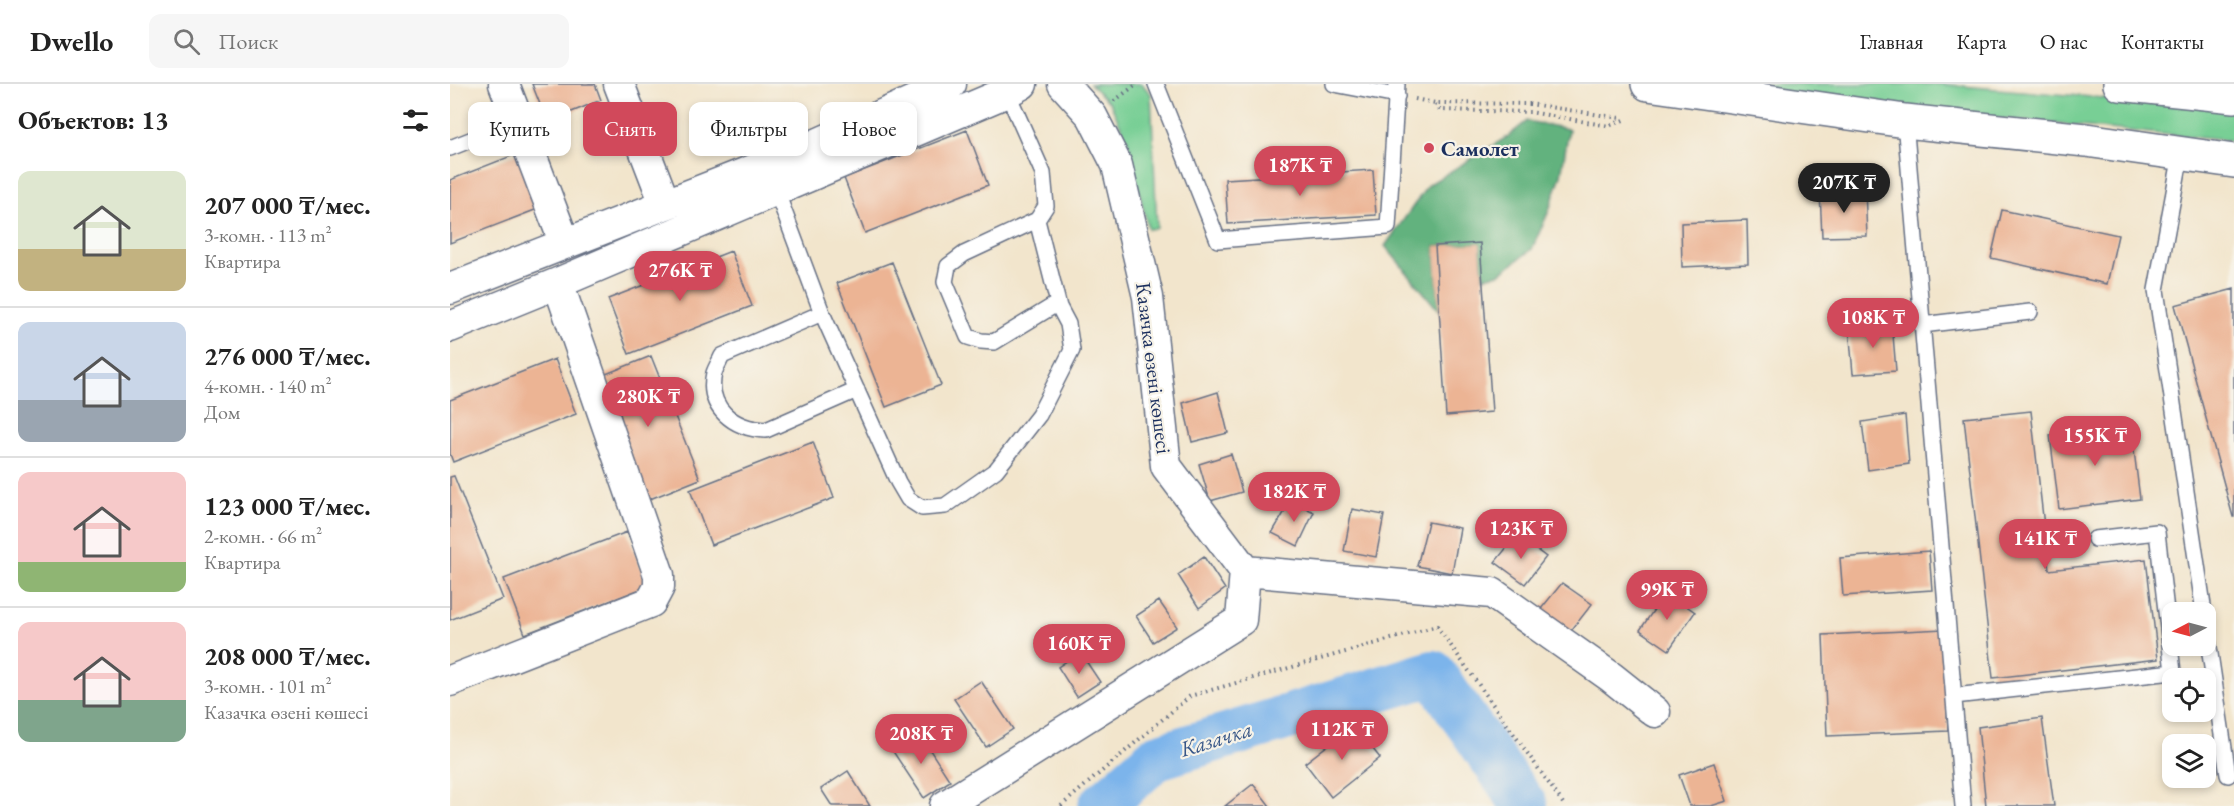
<!DOCTYPE html>
<html lang="ru">
<meta charset="utf-8">
<style>
body{margin:0;font-family:"EB Garamond",serif;background:#f6f6f6;color:#222;height:100vh;display:flex;flex-direction:column;font-size:22px;white-space:nowrap}
*{box-sizing:border-box;margin:0}
p{font-size:20px;color:#767676}
.icon{flex:none;width:33px;height:33px;fill:none;stroke:currentColor;stroke-width:2;stroke-linecap:round;stroke-linejoin:round}
.map{position:relative;flex:1;overflow:hidden}
.details{display:flex;flex-direction:column;background:#fff;width:450px}
.details>*{flex:none}
.guide{position:absolute;left:18px;top:18px;width:570px;height:54px;display:flex;gap:12px}
.needle{width:39px;rotate:264deg}
.fabs{position:absolute;left:1712px;top:518px;display:grid;gap:12px}
.fabs a{display:grid;place-items:center;width:54px;height:54px;border-radius:12px;background:#fff;box-shadow:0 3px 9px #0003;font-size:30px}
.price{position:absolute;translate:-50% -51px;padding:0 14px;border-radius:21px;background:#d1495b;color:#fff;font-size:20px;line-height:39px;filter:drop-shadow(0 2px 3px #0008)}
.price::after{content:'';position:absolute;left:50%;top:36px;width:18px;height:14px;margin-left:-9px;background:inherit;clip-path:polygon(0 0,100% 0,50% 100%)}
.price.active{background:#222;color:#fff}
ul{padding:0;list-style:none}
li{display:flex;align-items:center;gap:18px;height:150px;padding:0 18px}
li+li{border-top:2px solid #e0e0e0}
li span{display:grid;place-items:center;flex:none;width:168px;height:120px;border-radius:12px;color:#555}
li>.icon{margin-inline-start:auto}
span .icon{width:72px;height:72px;fill:#fffc;stroke-width:1}
li b{font-size:26px}
h2{display:flex;justify-content:space-between;align-items:center;height:72px;padding:0 18px;font-size:26px}
.tag{padding:0 21px;border-radius:12px;background:#fff;box-shadow:0 3px 9px #0003;font-size:21px;line-height:54px}
.tag.active{background:#d1495b;color:#fff}
header{display:flex;align-items:center;gap:36px;box-sizing:border-box;height:84px;padding:0 30px;background:#fff;border-bottom:2px solid #e0e0e0}
header strong{font-size:28px}
nav{display:flex;gap:33px;margin-inline-start:auto;font-size:21px}
.search{width:420px;height:54px;background:#f6f6f6;display:flex;align-items:center;gap:15px;box-sizing:border-box;padding:0 21px;border-radius:12px;color:#767676;font-size:22px}
main{display:flex;flex:1;min-height:0}
.map>svg:first-child{display:block}
.green{fill:#78cf95;stroke:#4a7f7a;stroke-width:1.5}
.forest{fill:#62b27e;stroke:#3e706e;stroke-width:1.5}
.lines{fill:none;stroke-linecap:round;stroke-linejoin:round}
.river{stroke:#7cb4eb;stroke-width:46}
.building{fill:#ecb494}
.service-casing{stroke:#666f84;stroke-width:18}
.minor-casing{stroke:#666f84;stroke-width:33}
.secondary-casing{stroke:#666f84;stroke-width:36}
.primary-casing{stroke:#666f84;stroke-width:36}
.path{stroke:#666f84;stroke-width:4;stroke-dasharray:1.5 4.5;stroke-linecap:butt}
.service{stroke:#fff;stroke-width:15}
.minor{stroke:#fff;stroke-width:30}
.secondary{stroke:#fff;stroke-width:33}
.primary{stroke:#fff;stroke-width:33}
.poi-dot{fill:#d1495b;stroke:#f7f3e8;stroke-width:2}
.labels{text-anchor:middle;dominant-baseline:central;stroke-width:4.5;stroke-linejoin:round;paint-order:stroke}
.poi-label{font-size:21px;font-weight:bold;fill:#1b2f5e;stroke:#f7f3e8;text-anchor:start}
.street-label{font-size:21px;fill:#1b2f5e;stroke:#f7f3e8}
.water-label{font-size:22px;font-style:italic;fill:#385788;stroke:#f7f3e8}
</style>
<header>
<strong>Dwello</strong>
<div class="search"><svg class="icon" aria-label="search" viewBox="0 0 24 24"><circle cx="10" cy="10" r="6"/><path d="M15 15l6 6"/></svg>Поиск</div>
<nav><a>Главная</a><a>Карта</a><a>О нас</a><a>Контакты</a></nav>
</header>
<main>
<section class="details">
<h2>Объектов: 13<svg class="icon" aria-label="filters" viewBox="0 0 24 24"><path d="M4 7h16M4 17h16"/><circle cx="9" cy="7" r="2"/><circle cx="15" cy="17" r="2"/></svg></h2>
<ul>
<li><span style="background:linear-gradient(#dfe7d0 65%,#c2b280 0)"><svg class="icon" aria-label="home" viewBox="0 0 24 24"><path d="M3 11l9-7 9 7M6 9v11h12V9"/></svg></span><div><b>207 000 ₸/мес.</b><p>3-комн. · 113 m²</p><p>Квартира</p></div></li>
<li><span style="background:linear-gradient(#c9d6e8 65%,#9aa5b1 0)"><svg class="icon" aria-label="home" viewBox="0 0 24 24"><path d="M3 11l9-7 9 7M6 9v11h12V9"/></svg></span><div><b>276 000 ₸/мес.</b><p>4-комн. · 140 m²</p><p>Дом</p></div></li>
<li><span style="background:linear-gradient(#f6c9c9 75%,#8fb573 0)"><svg class="icon" aria-label="home" viewBox="0 0 24 24"><path d="M3 11l9-7 9 7M6 9v11h12V9"/></svg></span><div><b>123 000 ₸/мес.</b><p>2-комн. · 66 m²</p><p>Квартира</p></div></li>
<li><span style="background:linear-gradient(#f6c9c9 65%,#7fa58c 0)"><svg class="icon" aria-label="home" viewBox="0 0 24 24"><path d="M3 11l9-7 9 7M6 9v11h12V9"/></svg></span><div><b>208 000 ₸/мес.</b><p>3-комн. · 101 m²</p><p>Казачка өзені көшесі</p></div></li>
</ul>
</section>
<div class="map">
<svg width="1784" height="722" viewBox="0 0 1784 722">
<rect width="100%" height="100%" fill="#f7f3e8"/>
<filter id="ink" filterUnits="userSpaceOnUse"><feTurbulence type="fractalNoise" baseFrequency=".0167" numOctaves="2"/><feDisplacementMap in="SourceGraphic" scale="12" xChannelSelector="R" yChannelSelector="G"/><feConvolveMatrix kernelMatrix="1 2 1 2 8 2 1 2 1" color-interpolation-filters="sRGB"/></filter>
<filter id="wash" filterUnits="userSpaceOnUse"><feTurbulence type="fractalNoise" baseFrequency=".008" numOctaves="4" result="noise"/><feDisplacementMap in="SourceGraphic" scale="24" xChannelSelector="R" yChannelSelector="G"/><feGaussianBlur stdDeviation="1.35" result="paint"/><feColorMatrix in="noise" values="0 0 0 0 0 0 0 0 0 0 0 0 0 0 0 0 0 1.4 0 .05"/><feComposite in="paint" operator="in"/></filter>
<g filter="url(#wash)">
<rect width="100%" height="100%" fill="#f2e5cc"/>
<!-- green -->
<path class="green" d="M640 0H692L701 10 707 144 698 145 678 58 660 19Z
M1279 0H1487L1784 25V57L1471 27Z"/>
<!-- forest -->
<path class="forest" d="M1077 37 1119 45 1111 91 1098 129 1082 165 1049 190 1033 193 1030 159 985 162 989 227 935 162 978 101 1057 53Z"/>
<g class="lines">
<!-- river -->
<path class="river" d="M651 722 707 673 983 589 1075 722"/>
</g>
<g id="blocks">
<!-- building -->
<path class="building" d="M82 0H145L151 16 97 38Z
M517 46 538 101 415 149 394 94Z
M69 69 90 124 0 159V96Z
M923 86 926 131 778 140 775 95Z
M1415 106 1417 152 1372 153 1370 108Z
M1552 126 1668 151 1657 200 1541 174Z
M1297 136 1298 180 1232 183 1231 139Z
M1030 159 1042 328 996 332 985 162Z
M281 167 302 222 179 270 158 215Z
M442 178 491 301 436 323 387 199Z
M1784 205V433H1783L1725 221Z
M1442 239 1446 287 1403 290 1399 243Z
M201 272 250 395 195 417 146 294Z
M105 275 126 330 3 378 0 370V316Z
M768 308 778 349 742 358 733 319Z
M1581 327 1599 486 1696 475 1708 575 1543 594 1514 334Z
M1455 331 1459 380 1418 386 1412 338Z
M1681 342 1690 415 1609 425 1600 351Z
M363 358 384 414 261 461 240 406Z
M781 370 792 408 760 417 749 380Z
M4 392 53 515 0 536V393Z
M841 417 864 428 848 462 822 449Z
M902 425 934 431 926 473 894 467Z
M978 438 1010 444 1002 489 967 482Z
M177 448 198 502 75 550 54 495Z
M1067 451 1096 473 1075 500 1045 478Z
M1479 467 1482 506 1393 512 1390 474Z
M754 473 775 505 749 524 728 491Z
M1112 499 1142 520 1120 548 1090 526Z
M1216 508 1245 528 1219 566 1190 546Z
M709 517 727 543 703 558 686 532Z
M1494 545 1498 647 1377 652 1373 551Z
M630 568 650 598 627 613 608 583Z
M531 597 563 645 536 663 504 615Z
M1592 634 1604 722H1536L1528 643Z
M904 641 930 674 881 713 855 679Z
M469 649 500 697 474 714 442 666Z
M1264 679 1277 717 1261 722H1240L1229 691Z
M398 687 420 722H382L371 705Z
M803 700 820 722H775Z"/>
</g>
</g>
<g filter="url(#ink)">
<use href="#blocks" fill-opacity="0" stroke="#666f84" stroke-width="1.5"/>
<g class="lines">
<defs>
<path id="service" d="M706 0 768 156 938 143 947 0
M884 0 947 12
M1455 37 1513 722
M0 64 68 37
M1731 70 1706 206 1754 528
M326 106 372 229 448 398 458 415 472 424 495 422 546 386 589 331 622 266 618 240 609 223 603 222 544 258 531 257 518 253 495 198 498 182 514 170 587 136 596 122 593 89 557 8
M587 136 609 223
M372 229 272 272C270 277 266 283 264 289 256 324 284 345 316 346L407 306
M1472 241 1580 228
M1755 536 1778 691
M1504 612 1723 588 1707 448 1645 455"/>
<path id="minor" d="M54 0 115 160
M169 0 215 120
M0 205 351 67 501 0
M0 243 108 199 557 8 572 0
M795 487 1042 509 1161 593 1205 628
M0 597 201 518 209 503V491L108 199
M495 722 791 536 795 487 716 382 698 213 667 81 642 32 613 0"/>
<path id="secondary" d="M1198 0 1455 37 1636 56 1784 77"/>
<path id="primary" d="M1670 0 1784 12"/>
</defs>
<!-- service casing -->
<use href="#service" class="service-casing"/>
<!-- minor casing -->
<use href="#minor" class="minor-casing"/>
<!-- secondary casing -->
<use href="#secondary" class="secondary-casing"/>
<!-- primary casing -->
<use href="#primary" class="primary-casing"/>
<!-- path -->
<path class="path" d="M965 15 985 19 1080 20 1170 34
M664 17 687 0
M985 20 990 26 1080 28 1159 42 1176 35
M611 722 740 612 987 542 1115 722"/>
<!-- service -->
<use href="#service" class="service"/>
<!-- minor -->
<use href="#minor" class="minor"/>
<!-- secondary -->
<use href="#secondary" class="secondary"/>
<!-- primary -->
<use href="#primary" class="primary"/>
</g>
</g>
<!-- markers -->
<circle class="poi-dot" cx="979" cy="64" r="6"/>
<g class="labels">
<!-- poi labels -->
<g class="poi-label">
<text x="991" y="64">Самолет</text>
</g>
<!-- street labels -->
<g class="street-label">
<text transform="translate(704 284) rotate(83)">Казачка өзені көшесі</text>
</g>
<!-- water labels -->
<g class="water-label">
<text transform="translate(766 655) rotate(-17)">Казачка</text>
</g>
</g>
</svg>
<div class="fabs">
<a><svg class="needle" viewBox="-14 -14 28 28"><path d="M0-13l5 13h-10z" fill="#e53935"/><path d="M0 13l5-13h-10z" fill="#767676"/></svg></a>
<a><svg class="icon" aria-label="locate" viewBox="0 0 24 24"><circle cx="12" cy="12" r="6"/><path d="M12 2v4M12 18v4M2 12h4M18 12h4"/></svg></a>
<a><svg class="icon" aria-label="layers" viewBox="0 0 24 24"><path d="M12 4l9 5-9 5-9-5zM3 14l9 5 9-5"/></svg></a>
</div>
<b class="price" style="left:850px;top:113px">187K ₸</b>
<b class="price active" style="left:1394px;top:130px">207K ₸</b>
<b class="price" style="left:230px;top:218px">276K ₸</b>
<b class="price" style="left:1423px;top:265px">108K ₸</b>
<b class="price" style="left:198px;top:344px">280K ₸</b>
<b class="price" style="left:1645px;top:383px">155K ₸</b>
<b class="price" style="left:844px;top:439px">182K ₸</b>
<b class="price" style="left:1071px;top:476px">123K ₸</b>
<b class="price" style="left:1595px;top:486px">141K ₸</b>
<b class="price" style="left:1217px;top:537px">99K ₸</b>
<b class="price" style="left:629px;top:591px">160K ₸</b>
<b class="price" style="left:892px;top:677px">112K ₸</b>
<b class="price" style="left:471px;top:681px">208K ₸</b>
<div class="guide">
<a class="tag">Купить</a>
<a class="tag active">Снять</a>
<a class="tag">Фильтры</a>
<a class="tag">Новое</a>
</div>
</div>
</main>
